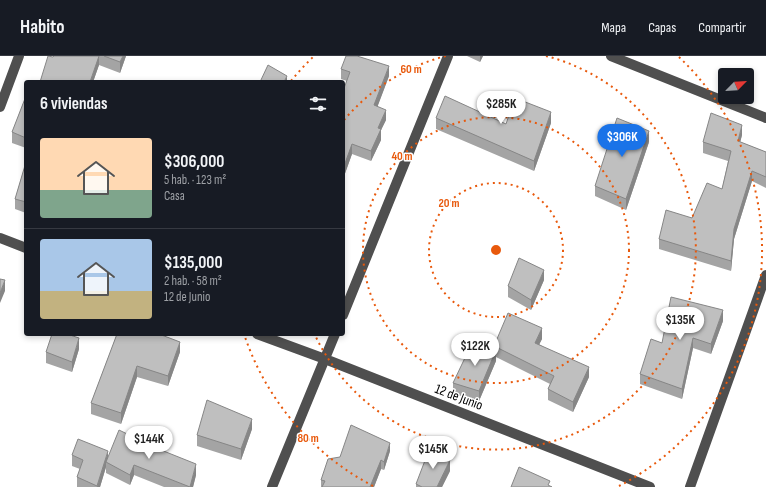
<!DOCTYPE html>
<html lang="es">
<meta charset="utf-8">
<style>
body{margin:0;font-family:"Sofia Sans Condensed",sans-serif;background:#242831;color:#f1f3f6;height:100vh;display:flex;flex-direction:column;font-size:15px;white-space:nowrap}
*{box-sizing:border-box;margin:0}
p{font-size:13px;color:#9ea1a6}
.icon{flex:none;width:22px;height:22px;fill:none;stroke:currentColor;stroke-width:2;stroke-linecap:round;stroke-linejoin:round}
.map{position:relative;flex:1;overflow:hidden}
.side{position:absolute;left:24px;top:24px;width:321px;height:256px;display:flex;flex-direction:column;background:#171b24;border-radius:4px;box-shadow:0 2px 6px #0003}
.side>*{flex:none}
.needle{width:26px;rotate:66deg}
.buttons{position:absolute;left:718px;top:12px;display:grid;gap:8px}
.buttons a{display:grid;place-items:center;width:36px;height:36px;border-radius:4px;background:#171b24;box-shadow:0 2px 6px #0003;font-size:20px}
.price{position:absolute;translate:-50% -34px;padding:0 9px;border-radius:14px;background:#fff;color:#222;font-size:13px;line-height:26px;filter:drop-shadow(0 1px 2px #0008)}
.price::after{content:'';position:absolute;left:50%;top:24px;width:12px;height:9px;margin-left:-6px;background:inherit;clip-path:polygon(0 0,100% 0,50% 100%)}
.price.active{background:#1a73e8;color:#fff}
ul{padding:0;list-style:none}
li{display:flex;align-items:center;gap:12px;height:100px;padding:0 16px}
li+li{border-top:1px solid #363941}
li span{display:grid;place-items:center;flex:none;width:112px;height:80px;border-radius:4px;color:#555}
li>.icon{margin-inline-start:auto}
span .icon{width:48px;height:48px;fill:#fffc;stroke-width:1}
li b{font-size:17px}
h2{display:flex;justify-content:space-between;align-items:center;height:48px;padding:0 16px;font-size:17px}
header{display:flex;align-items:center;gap:24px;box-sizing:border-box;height:56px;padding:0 20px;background:#171b24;border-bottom:1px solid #363941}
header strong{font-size:19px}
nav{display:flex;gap:22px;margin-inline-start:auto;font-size:14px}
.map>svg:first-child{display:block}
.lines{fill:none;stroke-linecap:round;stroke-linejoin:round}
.minor{stroke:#4f4f4f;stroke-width:10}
.wall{fill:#a4a4a4}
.shaded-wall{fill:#868686}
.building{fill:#bfbfbf;stroke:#868686}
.ring{fill:none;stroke:#e8590c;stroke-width:2;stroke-dasharray:2 4}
.labels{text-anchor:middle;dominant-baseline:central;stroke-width:3;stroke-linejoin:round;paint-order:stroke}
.street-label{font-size:14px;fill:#000;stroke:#fff}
.centre{fill:#e8590c;stroke:#fff;stroke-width:2}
.ring-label{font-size:12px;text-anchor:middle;font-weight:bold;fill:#e8590c;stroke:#fff;stroke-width:3;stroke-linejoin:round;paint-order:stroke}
</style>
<header>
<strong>Habito</strong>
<nav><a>Mapa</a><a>Capas</a><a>Compartir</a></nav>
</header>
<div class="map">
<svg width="766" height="431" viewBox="0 0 766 431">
<rect width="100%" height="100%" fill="#fff"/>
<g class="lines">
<!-- minor -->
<path class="minor" d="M611 0 766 62
M0 51 19 0
M0 182 26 192
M343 259 448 0
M257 278 325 303 650 431
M272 431 335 278
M690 431 766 219"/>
</g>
<!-- wall -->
<path class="wall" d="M54 0H126L120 17 99 9 93 26H40Z
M467 0H483L480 6Z
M341 13 389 20 377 51 386 64 381 74V84L371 105 352 98 343 123V35L347 25 341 23Z
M26 40V92L12 87V76Z
M436 62 506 68 551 67 534 115 436 73Z
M742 79 740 86 766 96V132L752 125 734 183 731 215 659 193V183L692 162 722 133 728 105 703 97V86Z
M649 86 626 154 595 140V130Z
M26 106V157L15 153V143Z
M544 224 531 254 508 241V230Z
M723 265 711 298 693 292 682 343 640 328V318L662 287Z
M117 278 180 296 168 330 137 321 121 368 91 358V347Z
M542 283 539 288 589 321 573 356 548 344V333L550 328 496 301V305L479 345 453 338V327L494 294V290Z
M79 293 72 316 46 307V296Z
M252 373 241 404 197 390V379Z
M390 395 384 414 381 413 374 431H321V424Z
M72 399 108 402 196 419 193 431H164L134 419 130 429 106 417V411L100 431H77V421L80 413 72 410Z
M450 415 442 431H416V428Z"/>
<!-- shaded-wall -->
<path class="shaded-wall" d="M99 0V9L93 26H90Z
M123 0H126L120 17V6Z
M480 0H483L480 6Z
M389 10V20L374 60V49Z
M287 20V26H284Z
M386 54V64L381 74V84L371 105V95L378 72Z
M551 56V67L534 115V105Z
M742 69V79L738 95V85Z
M649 75V86L626 154V143Z
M352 88V98L343 123V113Z
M752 115V125L734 183 731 215V205L734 173Z
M544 214V224L531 254V244Z
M5 224V235L0 247V237Z
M723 254V265L711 298V288Z
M542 272V283L535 297V287Z
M79 282V293L72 316V306Z
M693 282V292L682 343V333Z
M180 286V296L168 330V320Z
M496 294V305L479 345V335Z
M137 310V321L121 368V357Z
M589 311V321L573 356V346Z
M252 363V373L241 404V393Z
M390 387V395L384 414V406Z
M108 395V406H106V411L100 431H97Z
M381 404V413L374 431H370Z
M450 404V415L442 431H437Z
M196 408V419L193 431H190Z
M134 409V419L130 429V419Z"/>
<!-- building -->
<path class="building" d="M48 0 53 1 54 0H99L90 26H40Z
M104 0H123L120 6Z
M346 0H357L389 10 374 49 386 54 378 72 381 73 371 95 352 88 343 113V35L350 16 341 13Z
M268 9 287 20 284 26H260Z
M26 40V82L12 76Z
M445 40 506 68 515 42 551 56 534 105 436 62Z
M711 57 742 69 738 85 766 96V121L752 115 734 173 731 205 659 183 666 154 692 162 707 127 722 133 731 95 703 86Z
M617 62 649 75 626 143 595 130Z
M26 106V146L15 143Z
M519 202 544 214 531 244 508 230Z
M0 223 5 224 0 237Z
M671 241 723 254 711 288 693 282 682 333 640 318 651 283 662 287Z
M508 257 542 272 535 287 589 311 573 346 548 333 554 320 494 290Z
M52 278H67L79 282 72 306 46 296Z
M117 278H159L180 286 168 320 137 310 121 357 91 347Z
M473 285 496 294 479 335 453 327Z
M207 344 252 363 241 393 197 379Z
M351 369 390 387 384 406 381 404 370 431H322L325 425 321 424 328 403 340 401Z
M119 374 156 392 196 408 190 431 134 409 130 419 106 406Z
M78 383 108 395 97 430 77 421 83 404 72 399Z
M429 394 450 404 437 431H422L416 428Z
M519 411 550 425 548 429 552 431H511Z"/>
<!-- distance rings -->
<g class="ring">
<circle cx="496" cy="194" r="67"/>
<circle cx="496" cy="194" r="133"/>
<path d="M344 64A200 200 0 0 1 446 0M546 0A200 200 0 1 1 315 279"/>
<path d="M373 430A266 266 0 0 1 244 278M291 25A266 266 0 0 1 313 1M679 1A266 266 0 0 1 619 430"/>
</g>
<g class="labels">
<!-- street labels -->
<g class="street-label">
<text transform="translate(459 341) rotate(21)">12 de Junio</text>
</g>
</g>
<circle cx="496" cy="194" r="6" class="centre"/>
<g class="ring-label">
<text x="411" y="17">60 m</text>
<text x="402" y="104">40 m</text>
<text x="449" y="151">20 m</text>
<text x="308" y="386">80 m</text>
</g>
</svg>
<div class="buttons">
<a><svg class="needle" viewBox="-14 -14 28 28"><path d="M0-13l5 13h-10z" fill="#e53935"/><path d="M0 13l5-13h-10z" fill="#9ea1a6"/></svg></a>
</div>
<b class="price" style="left:501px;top:69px">$285K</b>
<b class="price active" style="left:622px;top:102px">$306K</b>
<b class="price" style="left:680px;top:285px">$135K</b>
<b class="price" style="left:475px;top:311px">$122K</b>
<b class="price" style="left:149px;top:404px">$144K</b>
<b class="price" style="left:433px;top:414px">$145K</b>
<section class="side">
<h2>6 viviendas<svg class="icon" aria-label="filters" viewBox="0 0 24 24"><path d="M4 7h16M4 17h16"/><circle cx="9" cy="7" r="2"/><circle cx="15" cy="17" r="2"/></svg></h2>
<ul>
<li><span style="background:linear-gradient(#ffd9b3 65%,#7fa58c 0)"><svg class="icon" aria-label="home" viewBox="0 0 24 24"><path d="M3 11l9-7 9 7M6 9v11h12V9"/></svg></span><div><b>$306,000</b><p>5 hab. · 123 m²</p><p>Casa</p></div></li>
<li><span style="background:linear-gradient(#a9c7e8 65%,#c2b280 0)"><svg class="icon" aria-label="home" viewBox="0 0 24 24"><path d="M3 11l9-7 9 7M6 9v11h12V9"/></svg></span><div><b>$135,000</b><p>2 hab. · 58 m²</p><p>12 de Junio</p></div></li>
</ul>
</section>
</div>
